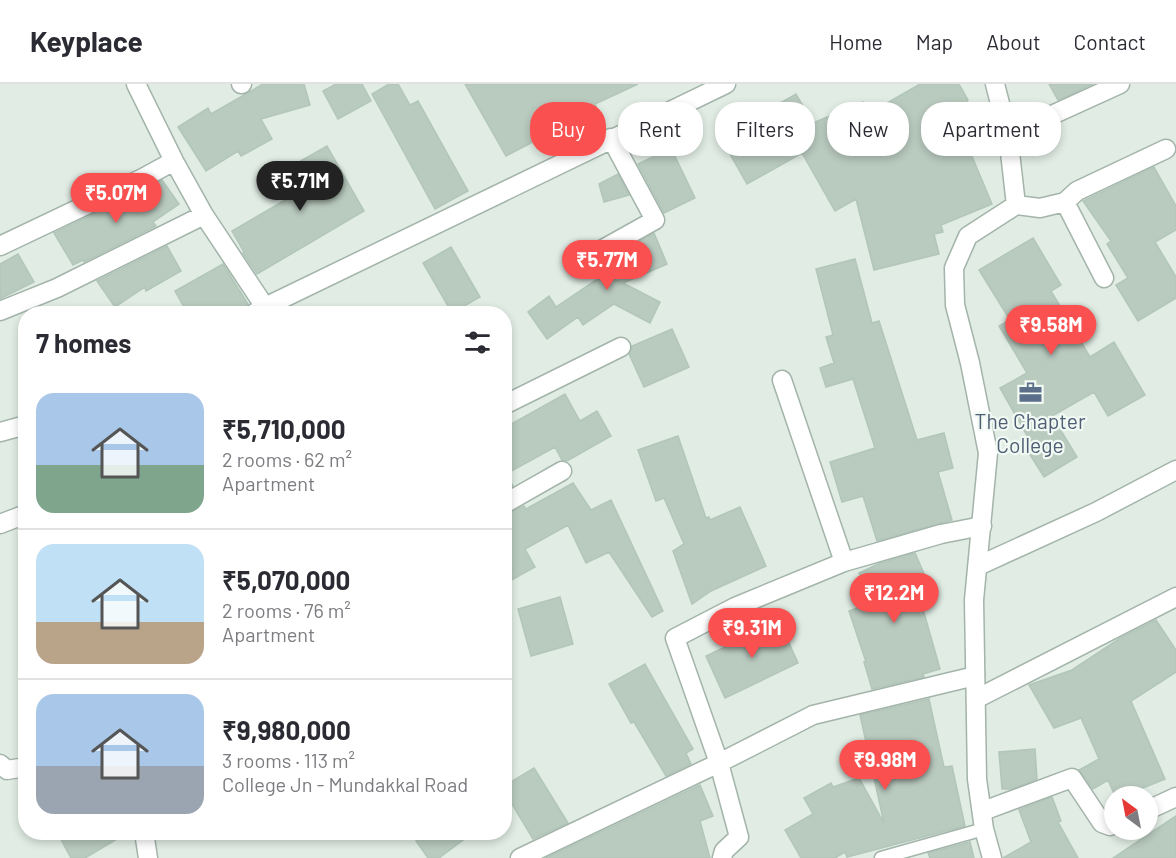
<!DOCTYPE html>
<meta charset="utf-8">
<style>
body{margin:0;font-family:Barlow,sans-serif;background:#f7f7f7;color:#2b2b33;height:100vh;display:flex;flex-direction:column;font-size:22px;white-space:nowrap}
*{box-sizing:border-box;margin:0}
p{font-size:20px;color:#7c7c81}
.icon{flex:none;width:33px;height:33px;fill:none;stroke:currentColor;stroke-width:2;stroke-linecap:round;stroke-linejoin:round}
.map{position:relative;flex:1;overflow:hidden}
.side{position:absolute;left:18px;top:222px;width:494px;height:534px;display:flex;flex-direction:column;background:#fff;border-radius:24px;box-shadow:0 3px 9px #0003}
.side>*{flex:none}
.banner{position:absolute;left:530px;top:18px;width:556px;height:54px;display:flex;gap:12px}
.needle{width:39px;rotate:328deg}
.controls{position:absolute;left:1104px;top:702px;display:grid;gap:12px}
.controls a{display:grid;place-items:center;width:54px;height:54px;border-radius:50%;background:#fff;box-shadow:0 3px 9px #0003;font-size:30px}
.price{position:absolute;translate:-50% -51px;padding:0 14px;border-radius:21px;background:#fb5050;color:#fff;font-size:20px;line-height:39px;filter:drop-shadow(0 2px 3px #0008)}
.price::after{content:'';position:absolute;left:50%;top:36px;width:18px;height:14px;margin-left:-9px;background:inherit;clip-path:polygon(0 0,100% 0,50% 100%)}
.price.active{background:#222;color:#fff}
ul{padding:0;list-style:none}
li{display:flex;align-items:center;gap:18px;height:150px;padding:0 18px}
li+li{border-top:2px solid #e1e1e2}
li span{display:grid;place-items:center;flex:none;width:168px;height:120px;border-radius:18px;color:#555}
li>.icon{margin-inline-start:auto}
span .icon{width:72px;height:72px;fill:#fffc;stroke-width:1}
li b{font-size:26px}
h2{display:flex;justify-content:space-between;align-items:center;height:72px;padding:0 18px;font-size:26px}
.pill{padding:0 21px;border-radius:24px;background:#fff;box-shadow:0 3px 9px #0003;font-size:21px;line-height:54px}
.pill.active{background:#fb5050;color:#fff}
header{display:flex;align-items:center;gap:36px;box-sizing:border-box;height:84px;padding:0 30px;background:#fff;border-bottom:2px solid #e1e1e2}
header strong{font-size:28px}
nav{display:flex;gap:33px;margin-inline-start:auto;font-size:21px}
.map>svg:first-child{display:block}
.building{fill:#b9cabf;stroke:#b2c6b9;stroke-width:1.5}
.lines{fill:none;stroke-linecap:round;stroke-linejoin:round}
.service-casing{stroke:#a3b4aa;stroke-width:15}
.minor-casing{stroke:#a3b4aa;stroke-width:21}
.tertiary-casing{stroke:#a3b4aa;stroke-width:21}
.service{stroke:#fff;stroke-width:12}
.minor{stroke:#fff;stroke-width:18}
.tertiary{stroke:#fff;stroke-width:18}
.labels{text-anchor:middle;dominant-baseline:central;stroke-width:4.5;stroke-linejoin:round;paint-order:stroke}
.service-label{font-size:21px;fill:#4e5e75;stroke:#f1f9f3}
</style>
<header>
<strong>Keyplace</strong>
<nav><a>Home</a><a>Map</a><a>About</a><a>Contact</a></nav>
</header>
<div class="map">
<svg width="1176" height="774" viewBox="0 0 1176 774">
<rect width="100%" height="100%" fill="#e0ece4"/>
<!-- building -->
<path class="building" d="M263 0H304L310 21 261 35 272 55 241 72 238 67 206 87 178 43 208 24 211 30Z
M336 0H362L371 17 338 35 323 7Z
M389 0H398L410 21 418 17 468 107 435 125 372 10Z
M465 0H638L595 20 597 25 506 72Z
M920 0H959L968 16 967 17 982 50 966 58 992 120 941 141 943 148 934 150 939 170 874 186 856 115 835 127 802 69 747 100 718 49 767 20 770 25 796 10 813 39 863 18 868 30Z
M1049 0H1093L1058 16Z
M327 62 364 127 257 190 243 169 244 168 232 147 294 111 281 88Z
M671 64 695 114 664 129 638 80Z
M1154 83 1176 122V146L1155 158 1176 193V214L1138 237 1116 201 1128 194 1107 160 1111 157 1083 117Z
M618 90 629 111 604 118 599 100Z
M162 96 179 120 153 138 156 142 84 178 83 176 73 181 54 149 120 117 122 121 141 107Z
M654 149 667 180 623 199 660 218 650 239 614 220 583 241 578 233 547 255 528 228 549 212 556 223 605 190 619 198 610 174Z
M1033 154 1061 201 1051 207 1090 273 1114 258 1145 311 1108 332 1094 308 1052 332 1077 373 1044 393 1027 366 1033 362 1000 304 1027 289 999 242 1010 236 979 186Z
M167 162 181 187 146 207 145 203 115 223 97 197Z
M451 163 480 213 452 229 423 179Z
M18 170 34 198 0 215V180Z
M855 175 872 239 879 237 917 356 944 349 953 384 938 388 952 436 877 457 863 412 842 418 830 378 875 364 853 295 826 303 820 284 834 279 826 253 833 251 816 185Z
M223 180 248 220 233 230H188L175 207Z
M672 245 689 283 644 303 629 270 632 262Z
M565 310 580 337 597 327 611 352 567 377 562 376 555 363 506 390 513 402 504 407V344Z
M678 352 706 434 709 433 710 436 740 423 766 482 711 507 692 520 673 467 684 460 664 414 656 417 638 366Z
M573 399 591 426 611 416 663 527 652 533 609 468 586 479 568 441 525 465 535 483 504 500V431L524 422 526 425Z
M915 469 925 492 915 497 940 585 923 590 924 593 872 605 864 578H866L849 527 872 519 859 489 880 479Z
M560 513 573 560 531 572 518 525Z
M1156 536 1176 566V588L1131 617 1165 695 1123 712H1115L1108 696 1093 705 1079 686 1099 675 1081 634 1054 644 1029 601 1072 586 1119 555Z
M779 537 798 579 725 614 706 572Z
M645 580 693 665 686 669 691 680 666 692 634 638 631 639 609 600Z
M929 615 944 683 952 682 965 742 847 773 845 768 835 774H801L785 746 813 730 804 714 831 699 833 703 859 694 884 739 860 631Z
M1035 665 1037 695 1011 705H1002L999 668Z
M534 684 568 739 533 755 504 707V702Z
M700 701 713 732 700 737 710 774H546Z
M1052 713 1061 737 1058 738 1078 774H1003L1031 758 1019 726Z
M1176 732V774H1113Z
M57 748H129L85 774H71Z
M427 748H474L439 774H428L416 757Z
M970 758 974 774H930L928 769Z"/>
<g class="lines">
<defs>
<path id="service" d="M881 774 984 745"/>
<path id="minor" d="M136 0 174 77 204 131 265 223 253 230
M241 0H242
M1008 51 1120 0
M1065 118 1104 194
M1016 121 1040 124 1065 118 1077 107 1166 65
M0 162 143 94 174 77
M603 165 655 136 611 54
M0 227 57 204 204 131
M268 230 265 223 726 0
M782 296 844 478
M504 321 621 263
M0 348 26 341
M504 420 562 387
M0 440 26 430
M978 482 1096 428 1176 386
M976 615 1176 513
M0 680 7 686 26 683
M1148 726 1176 713
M983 727 1072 694 1102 739 1110 742 1114 740
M144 748 148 774
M520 774 719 679 813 631 975 592
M722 774 724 767 739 753 719 679 675 554 735 523 844 478 941 450 982 442"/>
<path id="tertiary" d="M992 774 984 745 977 695 974 516 988 369 970 279 955 221 954 184 968 152 1016 121 1008 51 995 0"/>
</defs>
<!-- service casing -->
<use href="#service" class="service-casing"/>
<!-- minor casing -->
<use href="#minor" class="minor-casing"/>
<!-- tertiary casing -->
<use href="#tertiary" class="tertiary-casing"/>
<!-- service -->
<use href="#service" class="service"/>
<!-- minor -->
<use href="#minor" class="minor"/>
<!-- tertiary -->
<use href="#tertiary" class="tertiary"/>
</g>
<!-- icons -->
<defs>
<symbol id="office-bare" viewBox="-9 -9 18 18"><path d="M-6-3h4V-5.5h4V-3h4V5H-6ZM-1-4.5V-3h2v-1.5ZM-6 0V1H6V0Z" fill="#5c6f8a" stroke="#f1f9f3" stroke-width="2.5" paint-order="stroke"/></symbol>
</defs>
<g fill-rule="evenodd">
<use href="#office-bare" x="1014" y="292" width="33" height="33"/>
</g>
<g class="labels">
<!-- service labels -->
<g class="service-label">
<text x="1030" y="336">The Chapter<tspan x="1030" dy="24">College</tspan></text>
</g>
</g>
</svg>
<div class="controls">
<a><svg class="needle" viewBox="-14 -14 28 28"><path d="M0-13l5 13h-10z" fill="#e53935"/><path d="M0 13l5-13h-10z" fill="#7c7c81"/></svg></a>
</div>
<b class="price active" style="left:300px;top:128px">₹5.71M</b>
<b class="price" style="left:116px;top:140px">₹5.07M</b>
<b class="price" style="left:607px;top:207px">₹5.77M</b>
<b class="price" style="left:1051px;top:272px">₹9.58M</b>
<b class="price" style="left:894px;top:540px">₹12.2M</b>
<b class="price" style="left:752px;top:575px">₹9.31M</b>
<b class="price" style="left:885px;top:707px">₹9.98M</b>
<div class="banner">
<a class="pill active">Buy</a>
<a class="pill">Rent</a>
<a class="pill">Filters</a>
<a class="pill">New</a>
<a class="pill">Apartment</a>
</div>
<section class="side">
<h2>7 homes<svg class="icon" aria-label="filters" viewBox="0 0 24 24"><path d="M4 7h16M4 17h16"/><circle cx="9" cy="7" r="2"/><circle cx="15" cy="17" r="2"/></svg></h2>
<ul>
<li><span style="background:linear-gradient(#a9c7e8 60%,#7fa58c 0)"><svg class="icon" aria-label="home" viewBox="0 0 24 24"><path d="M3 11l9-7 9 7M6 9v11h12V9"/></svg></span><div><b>₹5,710,000</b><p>2 rooms · 62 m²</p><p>Apartment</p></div></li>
<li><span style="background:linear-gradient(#bfe0f5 65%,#b9a48a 0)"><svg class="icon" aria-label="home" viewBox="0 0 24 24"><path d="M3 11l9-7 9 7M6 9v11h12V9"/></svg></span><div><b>₹5,070,000</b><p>2 rooms · 76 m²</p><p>Apartment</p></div></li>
<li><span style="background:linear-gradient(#a9c7e8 60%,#9aa5b1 0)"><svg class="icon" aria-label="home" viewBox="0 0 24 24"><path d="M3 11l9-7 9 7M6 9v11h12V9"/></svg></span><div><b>₹9,980,000</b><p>3 rooms · 113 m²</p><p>College Jn - Mundakkal Road</p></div></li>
</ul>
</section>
</div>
